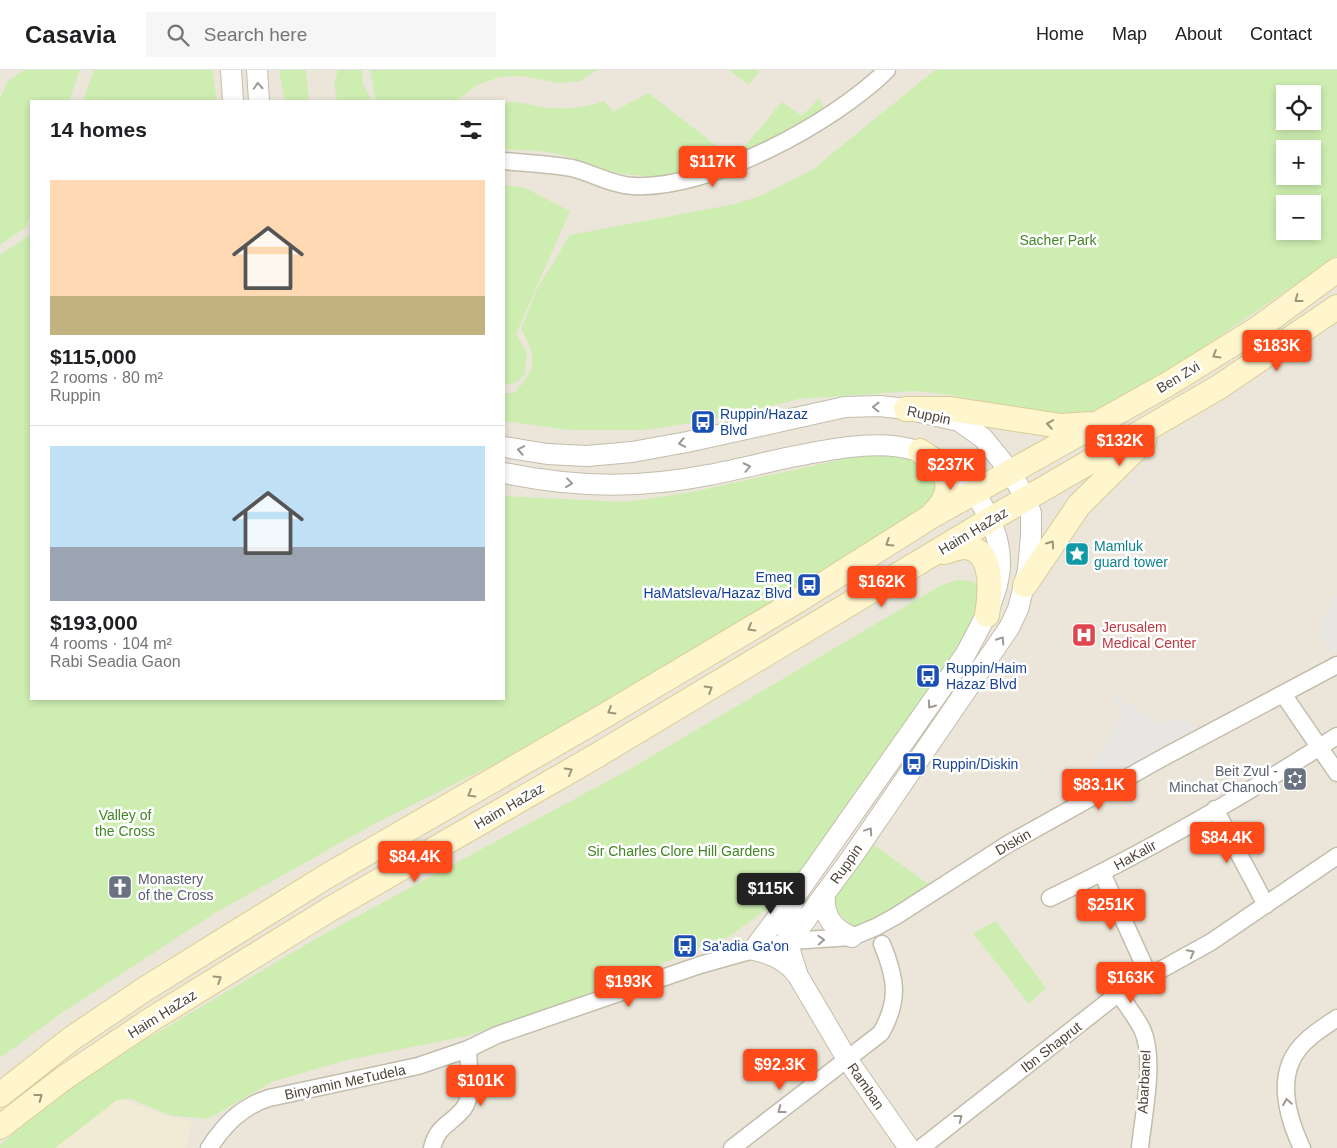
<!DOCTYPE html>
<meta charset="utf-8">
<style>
body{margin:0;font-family:Helvetica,sans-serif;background:#f6f6f6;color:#202124;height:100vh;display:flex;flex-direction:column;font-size:19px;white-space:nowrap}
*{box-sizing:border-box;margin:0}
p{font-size:16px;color:#757577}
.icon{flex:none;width:28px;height:28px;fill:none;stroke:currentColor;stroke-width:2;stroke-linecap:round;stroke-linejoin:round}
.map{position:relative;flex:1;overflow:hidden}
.sheet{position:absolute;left:30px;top:30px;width:475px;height:600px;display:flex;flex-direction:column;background:#fff;border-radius:0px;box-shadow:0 2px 8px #0003}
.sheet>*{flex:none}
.tools{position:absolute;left:1276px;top:15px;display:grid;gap:10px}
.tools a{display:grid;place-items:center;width:45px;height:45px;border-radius:0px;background:#fff;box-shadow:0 2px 8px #0003;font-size:25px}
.price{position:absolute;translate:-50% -42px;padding:0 11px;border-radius:5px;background:#ff4b1a;color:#fff;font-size:16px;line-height:32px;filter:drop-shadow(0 1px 2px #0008)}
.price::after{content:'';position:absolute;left:50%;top:30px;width:15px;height:11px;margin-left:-8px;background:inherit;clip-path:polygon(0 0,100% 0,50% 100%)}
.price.current{background:#222;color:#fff}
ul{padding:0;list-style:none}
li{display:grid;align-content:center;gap:10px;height:265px;padding:0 20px}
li+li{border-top:1px solid #e0e0e0}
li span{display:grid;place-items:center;height:155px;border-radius:0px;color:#555}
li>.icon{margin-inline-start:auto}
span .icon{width:90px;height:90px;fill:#fffc;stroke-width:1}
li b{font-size:21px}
h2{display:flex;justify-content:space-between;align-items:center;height:60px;padding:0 20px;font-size:21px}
header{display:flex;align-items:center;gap:30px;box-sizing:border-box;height:70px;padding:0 25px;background:#fff;border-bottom:1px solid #e0e0e0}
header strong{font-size:24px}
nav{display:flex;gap:28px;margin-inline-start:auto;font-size:18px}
.search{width:350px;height:45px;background:#f6f6f6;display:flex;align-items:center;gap:12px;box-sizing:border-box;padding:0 18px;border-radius:0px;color:#757577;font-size:19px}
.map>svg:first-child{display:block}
.residential{fill:#ebe6d9;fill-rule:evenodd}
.education{fill:#f1ead4}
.green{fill:#ceeeb1;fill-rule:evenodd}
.parking{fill:#e8e6e2}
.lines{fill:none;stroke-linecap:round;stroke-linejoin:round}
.minor-casing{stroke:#c3bdac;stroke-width:19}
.tertiary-casing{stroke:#c3bdac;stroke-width:22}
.secondary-casing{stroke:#dacc97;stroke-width:26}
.minor{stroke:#fff;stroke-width:16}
.tertiary{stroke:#fff;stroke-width:20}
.secondary{stroke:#fff6cd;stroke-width:24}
.oneway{stroke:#9d9992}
.oneway2{stroke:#9d957b}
.labels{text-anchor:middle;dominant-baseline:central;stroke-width:5;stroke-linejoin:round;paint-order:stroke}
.park-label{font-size:14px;fill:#428524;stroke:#fff}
.street-label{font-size:14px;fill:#4c4538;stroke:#fff}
.transit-label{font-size:14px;fill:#164399;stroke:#fff;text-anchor:start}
.culture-label{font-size:14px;fill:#0d838f;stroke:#fff;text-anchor:start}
.health-label{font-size:14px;fill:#be3a42;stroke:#fff;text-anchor:start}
.worship-label{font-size:14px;fill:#5b616d;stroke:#fff;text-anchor:end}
</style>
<header>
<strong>Casavia</strong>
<div class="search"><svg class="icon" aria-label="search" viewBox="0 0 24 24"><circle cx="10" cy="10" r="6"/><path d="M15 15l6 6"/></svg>Search here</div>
<nav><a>Home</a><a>Map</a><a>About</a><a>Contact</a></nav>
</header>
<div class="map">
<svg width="1337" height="1078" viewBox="0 0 1337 1078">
<rect width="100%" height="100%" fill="#f7f4eb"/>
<!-- residential -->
<path class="residential" d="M0 0H1337V1078H0ZM1285 24H1312V51H1285ZM31 31H504V629H31ZM1285 79H1312V106H1285ZM1285 134H1312V161H1285Z"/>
<!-- education -->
<path class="education" d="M120 1028 158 1043 192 1052 186 1078H54L89 1048Z"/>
<!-- green -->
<path class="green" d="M24 0H80L69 31H31V142L26 157 0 175V29L7 12Z
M94 0H212L217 31H83Z
M279 0H306L309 31H285Z
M338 0H362L363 14 372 31H337L334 13Z
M370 0H597L580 11 559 13 521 6 500 7 477 15 456 31H376Z
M729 0H757L759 2 748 15Z
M935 0H1337V186L1142 319 1096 343 1071 344 1041 341 945 324 914 321 798 329 731 347 644 360H570L504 351V323H514C537 300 537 286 521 259L537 219 570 165 735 134 760 126 812 100ZM1285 24H1312V51H1285ZM1285 79H1312V106H1285ZM1285 134H1312V161H1285Z
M648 23 734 89 782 32 802 46 819 28 825 40C795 60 765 81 733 95 700 110 635 109 600 99 588 96 577 89 565 86 545 80 524 81 504 79V33C520 30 534 37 550 38 569 40 587 37 604 31L613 42Z
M504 115 525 118 570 141 516 264 527 282 525 304 516 313 504 315Z
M31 164V629H504V426L626 432 692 422 876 382 920 389C937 414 944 419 919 442L659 612 374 754 215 843 63 942 0 988V185Z
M957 510 970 511 980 515 982 546 781 829 730 866 549 939 467 966 347 990 272 1012 208 1049 169 1045 131 1029 117 1030 55 1078H0V1075L59 1026 135 976 317 868 630 699 940 516Z
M870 772 931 816 858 860 839 844 834 833 839 819Z
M996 851 1046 918 1029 934 973 863Z"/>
<!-- parking -->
<path class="parking" d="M1337 524V582L1320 570 1325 543Z
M1110 623 1162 653 1182 648 1199 661 1106 714 1091 699 1122 645Z"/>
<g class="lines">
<defs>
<path id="minor" d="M504 91C526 93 549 94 572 98 592 103 612 115 633 116 710 120 833 53 887 0
M1283 624 1337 703
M1215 739 1266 835
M1102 803 1149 906
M1050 828C1148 781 1245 725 1337 666
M1119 923C1126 935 1136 947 1142 959 1156 988 1143 1046 1140 1078
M209 1078C225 1054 241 1037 269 1028L418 996 468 979 497 965 700 895 753 880 790 871 852 867 876 857 896 846 1008 774 1164 687 1337 595
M432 1078C438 1054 451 1055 464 1038 474 1025 468 995 468 979
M732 1078 881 963C900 930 896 908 882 874
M921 1078 1119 923 1211 872 1337 786
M1302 1078C1286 1044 1274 1000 1306 971 1315 962 1327 955 1337 948"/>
<path id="tertiary" d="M231 0 233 31
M257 0 259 31
M504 377 547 384 587 386 632 382 687 372 845 337 880 336 906 339 959 351 983 368 1010 401 1026 429 1031 443V466L1028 500 1018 539 1009 558 852 787 790 871
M504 403C557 414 608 418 661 412 705 408 748 396 791 387 867 372 936 358 982 435 1018 493 994 531 965 585L796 825 790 839 787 858 791 884 798 906 847 989 909 1078
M825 825C823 846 833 859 852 867
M790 831 753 880C770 883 788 891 798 906"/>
<path id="secondary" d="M906 339H950L1061 356 1090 354
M920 381C948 400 959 419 932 445
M944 482C952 480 962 475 970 478 995 484 990 527 987 545
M1025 515 1079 435 1144 371
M0 1025 71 969 145 919 327 806 604 646 797 531 930 447 1168 314 1257 259 1337 200
M0 1057 64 1008 152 949 332 838 596 686 991 449 1219 317 1337 237"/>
</defs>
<!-- minor casing -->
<use href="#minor" class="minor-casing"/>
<!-- tertiary casing -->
<use href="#tertiary" class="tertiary-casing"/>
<!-- secondary casing -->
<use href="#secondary" class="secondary-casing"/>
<!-- minor -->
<use href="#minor" class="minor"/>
<!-- tertiary -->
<use href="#tertiary" class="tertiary"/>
<!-- secondary -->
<use href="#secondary" class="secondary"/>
</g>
<!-- one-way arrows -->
<defs><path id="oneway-chevron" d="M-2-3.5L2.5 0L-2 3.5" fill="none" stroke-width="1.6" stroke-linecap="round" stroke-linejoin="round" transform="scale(1.25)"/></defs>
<g class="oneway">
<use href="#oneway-chevron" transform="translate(258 16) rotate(-93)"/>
<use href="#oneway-chevron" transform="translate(876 337) rotate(-179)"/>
<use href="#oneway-chevron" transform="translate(682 373) rotate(169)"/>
<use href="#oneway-chevron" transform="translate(521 380) rotate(-170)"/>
<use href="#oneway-chevron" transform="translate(747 397) rotate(-12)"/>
<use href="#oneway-chevron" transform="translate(569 413) rotate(7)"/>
<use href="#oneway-chevron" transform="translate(1001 570) rotate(-57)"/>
<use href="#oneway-chevron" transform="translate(931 635) rotate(125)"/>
<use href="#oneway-chevron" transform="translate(869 761) rotate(-56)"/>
<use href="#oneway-chevron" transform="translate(821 870) rotate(-3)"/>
<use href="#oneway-chevron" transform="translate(1191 883) rotate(-28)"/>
<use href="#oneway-chevron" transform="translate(1287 1032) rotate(-99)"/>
<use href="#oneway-chevron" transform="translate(781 1040) rotate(142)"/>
<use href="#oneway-chevron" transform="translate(959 1048) rotate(-38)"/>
</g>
<g class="oneway2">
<use href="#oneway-chevron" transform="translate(1298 229) rotate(143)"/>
<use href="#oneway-chevron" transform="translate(1216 285) rotate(149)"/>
<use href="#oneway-chevron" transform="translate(1050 354) rotate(-171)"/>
<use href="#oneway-chevron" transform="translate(889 473) rotate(148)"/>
<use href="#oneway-chevron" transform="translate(1051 474) rotate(-55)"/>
<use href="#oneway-chevron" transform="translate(751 558) rotate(150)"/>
<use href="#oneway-chevron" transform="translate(709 619) rotate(-31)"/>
<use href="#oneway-chevron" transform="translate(611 641) rotate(149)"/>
<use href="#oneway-chevron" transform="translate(569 701) rotate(-30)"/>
<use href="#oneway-chevron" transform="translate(471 724) rotate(150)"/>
<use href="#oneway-chevron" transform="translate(218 909) rotate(-32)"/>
<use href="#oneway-chevron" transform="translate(39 1027) rotate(-37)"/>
</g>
<!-- icons -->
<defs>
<symbol id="bus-square" viewBox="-11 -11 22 22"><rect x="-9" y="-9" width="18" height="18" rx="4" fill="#1a4fb4" stroke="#fff"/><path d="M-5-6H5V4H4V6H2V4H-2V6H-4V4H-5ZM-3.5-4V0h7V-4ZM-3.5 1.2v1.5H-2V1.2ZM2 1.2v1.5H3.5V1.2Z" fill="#fff"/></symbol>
<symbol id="sight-square" viewBox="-11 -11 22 22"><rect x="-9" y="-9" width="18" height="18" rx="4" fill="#0f9aa8" stroke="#fff"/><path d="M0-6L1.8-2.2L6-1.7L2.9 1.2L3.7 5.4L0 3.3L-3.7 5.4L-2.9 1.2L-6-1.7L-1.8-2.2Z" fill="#fff"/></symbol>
<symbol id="hospital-square" viewBox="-11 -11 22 22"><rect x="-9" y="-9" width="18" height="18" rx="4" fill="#e0444e" stroke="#fff"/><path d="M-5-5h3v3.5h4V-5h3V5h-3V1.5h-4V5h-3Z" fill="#fff"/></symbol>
<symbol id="synagogue-square" viewBox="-11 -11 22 22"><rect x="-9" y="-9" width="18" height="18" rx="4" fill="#6b7280" stroke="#fff"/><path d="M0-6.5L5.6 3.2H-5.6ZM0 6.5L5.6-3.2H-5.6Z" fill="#fff"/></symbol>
<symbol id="church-square" viewBox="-11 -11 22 22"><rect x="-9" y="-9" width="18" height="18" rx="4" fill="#6b7280" stroke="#fff"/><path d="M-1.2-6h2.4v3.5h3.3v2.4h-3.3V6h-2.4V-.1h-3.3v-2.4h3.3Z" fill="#fff"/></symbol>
</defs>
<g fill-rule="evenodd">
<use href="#bus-square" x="689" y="338" width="28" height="28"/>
<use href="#sight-square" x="1063" y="470" width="28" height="28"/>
<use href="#bus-square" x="795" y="501" width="28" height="28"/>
<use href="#hospital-square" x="1070" y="551" width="28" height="28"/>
<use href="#bus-square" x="914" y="592" width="28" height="28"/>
<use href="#bus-square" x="900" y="680" width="28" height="28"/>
<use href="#synagogue-square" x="1281" y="695" width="28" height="28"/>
<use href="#church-square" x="106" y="803" width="28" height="28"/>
<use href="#bus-square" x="671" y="862" width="28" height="28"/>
</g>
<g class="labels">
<!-- park labels -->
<g class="park-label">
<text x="1058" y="170">Sacher Park</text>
<text x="125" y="745">Valley of<tspan x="125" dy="16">the Cross</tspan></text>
<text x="681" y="781">Sir Charles Clore Hill Gardens</text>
</g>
<!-- street labels -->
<g class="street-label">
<text transform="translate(1178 307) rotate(-31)">Ben Zvi</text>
<text transform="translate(929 345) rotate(12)">Ruppin</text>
<text transform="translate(973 461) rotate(-31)">Haim HaZaz</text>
<text transform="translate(509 736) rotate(-30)">Haim HaZaz</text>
<text transform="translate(1013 772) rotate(-30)">Diskin</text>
<text transform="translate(1135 785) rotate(-29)">HaKalir</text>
<text transform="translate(846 794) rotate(-55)">Ruppin</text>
<text transform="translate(162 944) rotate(-32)">Haim HaZaz</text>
<text transform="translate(1051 977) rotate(-38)">Ibn Shaprut</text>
<text transform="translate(345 1012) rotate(-12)">Binyamin MeTudela</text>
<text transform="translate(1144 1012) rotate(-87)">Abarbanel</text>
<text transform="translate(866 1016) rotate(55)">Ramban</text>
</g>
<!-- transit labels -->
<g class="transit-label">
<text x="720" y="344">Ruppin/Hazaz<tspan x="720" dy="16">Blvd</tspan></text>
<text x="792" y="507" text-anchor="end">Emeq<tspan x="792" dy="16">HaMatsleva/Hazaz Blvd</tspan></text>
<text x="946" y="598">Ruppin/Haim<tspan x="946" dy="16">Hazaz Blvd</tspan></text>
<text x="932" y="694">Ruppin/Diskin</text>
<text x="702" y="876">Sa'adia Ga'on</text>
</g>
<!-- culture labels -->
<g class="culture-label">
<text x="1094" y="476">Mamluk<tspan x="1094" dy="16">guard tower</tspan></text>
</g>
<!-- health labels -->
<g class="health-label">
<text x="1102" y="557">Jerusalem<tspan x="1102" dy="16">Medical Center</tspan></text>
</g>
<!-- worship labels -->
<g class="worship-label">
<text x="1278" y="701">Beit Zvul -<tspan x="1278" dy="16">Minchat Chanoch</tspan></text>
<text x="138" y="809" text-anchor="start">Monastery<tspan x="138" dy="16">of the Cross</tspan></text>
</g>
</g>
</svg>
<div class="tools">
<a><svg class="icon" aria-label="locate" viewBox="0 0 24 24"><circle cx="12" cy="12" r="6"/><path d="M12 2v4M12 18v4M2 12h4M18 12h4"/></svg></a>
<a>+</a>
<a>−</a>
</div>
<b class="price" style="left:713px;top:118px">$117K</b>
<b class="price" style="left:1277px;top:302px">$183K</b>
<b class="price" style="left:1120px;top:397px">$132K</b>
<b class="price" style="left:951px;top:421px">$237K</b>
<b class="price" style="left:882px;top:538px">$162K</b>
<b class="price" style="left:1099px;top:741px">$83.1K</b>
<b class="price" style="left:1227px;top:794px">$84.4K</b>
<b class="price" style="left:415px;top:813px">$84.4K</b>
<b class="price current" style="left:771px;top:845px">$115K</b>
<b class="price" style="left:1111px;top:861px">$251K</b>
<b class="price" style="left:1131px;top:934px">$163K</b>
<b class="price" style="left:629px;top:938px">$193K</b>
<b class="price" style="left:780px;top:1021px">$92.3K</b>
<b class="price" style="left:481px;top:1037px">$101K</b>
<section class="sheet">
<h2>14 homes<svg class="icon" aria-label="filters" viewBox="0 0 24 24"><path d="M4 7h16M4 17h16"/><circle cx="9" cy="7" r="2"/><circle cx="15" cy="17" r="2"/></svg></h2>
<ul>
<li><span style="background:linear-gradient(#ffd9b3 75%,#c2b280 0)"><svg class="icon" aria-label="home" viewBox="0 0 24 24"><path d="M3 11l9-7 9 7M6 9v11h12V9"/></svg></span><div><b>$115,000</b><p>2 rooms · 80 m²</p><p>Ruppin</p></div></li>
<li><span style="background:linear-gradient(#bfe0f5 65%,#9aa5b1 0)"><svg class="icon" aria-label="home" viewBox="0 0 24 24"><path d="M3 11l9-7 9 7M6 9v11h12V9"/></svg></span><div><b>$193,000</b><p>4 rooms · 104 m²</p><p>Rabi Seadia Gaon</p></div></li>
</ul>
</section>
</div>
